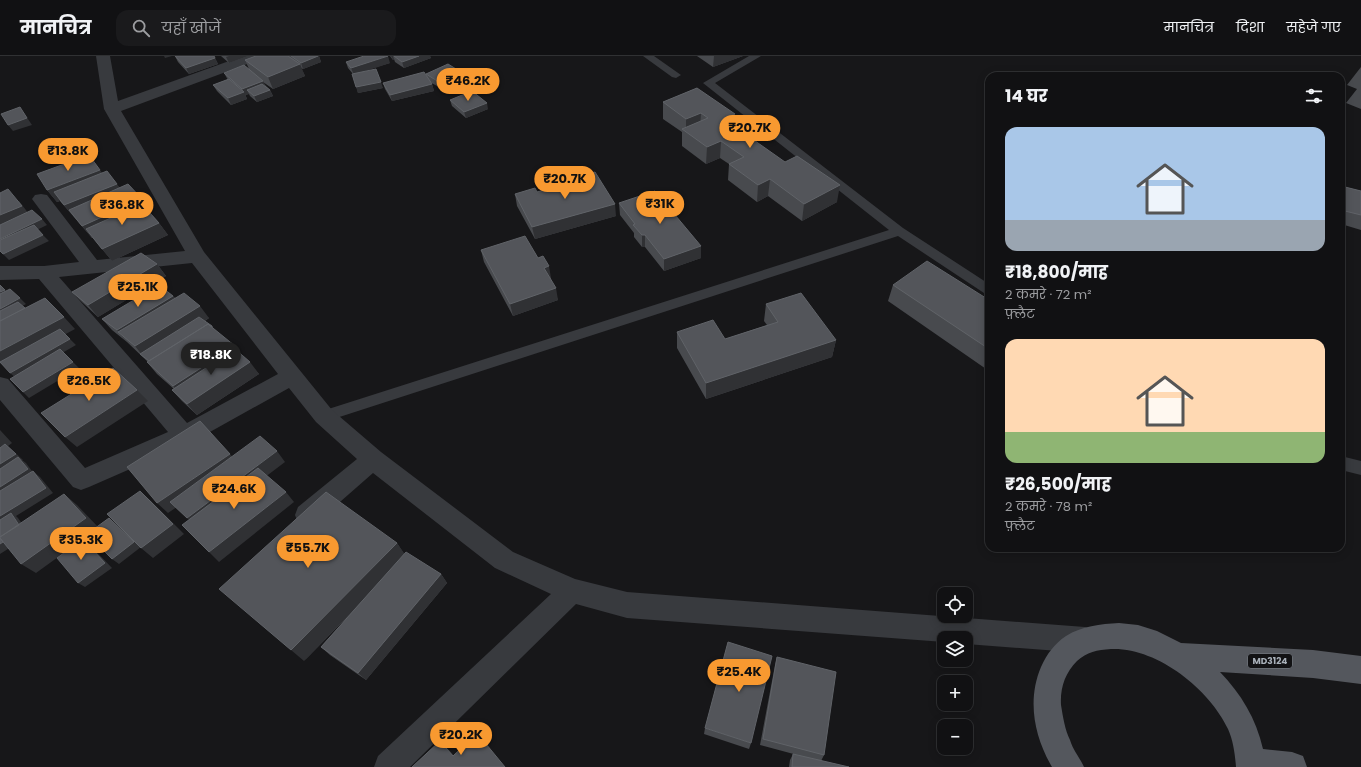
<!DOCTYPE html>
<html lang="hi">
<meta charset="utf-8">
<style>
body{margin:0;font-family:Poppins,"Noto Sans Devanagari",sans-serif;background:#1a1a1c;color:#f1f3f6;height:100vh;display:flex;flex-direction:column;font-size:15px;white-space:nowrap}
*{box-sizing:border-box;margin:0}
p{font-size:13px;color:#9c9da0}
.icon{flex:none;width:22px;height:22px;fill:none;stroke:currentColor;stroke-width:2;stroke-linecap:round;stroke-linejoin:round}
.map{position:relative;flex:1;overflow:hidden}
.panel{position:absolute;left:985px;top:16px;width:360px;height:480px;display:flex;flex-direction:column;background:#111113;border-radius:12px;box-shadow:0 2px 10px #0003,0 0 0 1px #303133}
.panel>*{flex:none}
.controls{position:absolute;left:937px;top:531px;display:grid;gap:8px}
.controls a{display:grid;place-items:center;width:36px;height:36px;border-radius:8px;background:#111113;box-shadow:0 2px 10px #0003,0 0 0 1px #303133;font-size:20px}
.price{position:absolute;translate:-50% -34px;padding:0 9px;border-radius:14px;background:#f89930;color:#111;font-size:13px;line-height:26px;filter:drop-shadow(0 1px 2px #0008)}
.price::after{content:'';position:absolute;left:50%;top:24px;width:12px;height:9px;margin-left:-6px;background:inherit;clip-path:polygon(0 0,100% 0,50% 100%)}
.price.current{background:#222;color:#fff}
ul{padding:0;list-style:none}
li{display:grid;align-content:center;gap:8px;height:212px;padding:0 20px}
li span{display:grid;place-items:center;height:124px;border-radius:12px;color:#555}
li>.icon{margin-inline-start:auto}
span .icon{width:72px;height:72px;fill:#fffc;stroke-width:1}
li b{font-size:17px}
h2{display:flex;justify-content:space-between;align-items:center;height:48px;padding:0 20px;font-size:17px}
header{display:flex;align-items:center;gap:24px;box-sizing:border-box;height:56px;padding:0 20px;background:#111113;border-bottom:1px solid #303133}
header strong{font-size:19px}
nav{display:flex;gap:22px;margin-inline-start:auto;font-size:14px}
.search{width:280px;height:36px;background:#1a1a1c;display:flex;align-items:center;gap:10px;box-sizing:border-box;padding:0 14px;border-radius:12px;color:#9c9da0;font-size:15px}
.map>svg:first-child{display:block}
.lines{fill:none;stroke-linecap:round;stroke-linejoin:round}
.lane{fill:#383a3e;fill-rule:evenodd}
.street{fill:#383a3e;fill-rule:evenodd}
.primary{fill:#54575d;fill-rule:evenodd}
.wall{fill:#484a4e}
.shaded-wall{fill:#303134}
.building{fill:#53555a;stroke:#606368}
.labels{text-anchor:middle;dominant-baseline:central;stroke-width:3;stroke-linejoin:round;paint-order:stroke}
.shield{fill:#121214;stroke:#7b8188;stroke-width:1}
.shield-label{font-size:9px;font-weight:bold;fill:#a8b0b9}
</style>
<header>
<strong>मानचित्र</strong>
<div class="search"><svg class="icon" aria-label="search" viewBox="0 0 24 24"><circle cx="10" cy="10" r="6"/><path d="M15 15l6 6"/></svg>यहाँ खोजें</div>
<nav><a>मानचित्र</a><a>दिशा</a><a>सहेजे गए</a></nav>
</header>
<div class="map">
<svg width="1361" height="711" viewBox="0 0 1361 711">
<rect width="100%" height="100%" fill="#171719"/>
<g class="lines">
<!-- lane -->
<path class="lane" d="M643 0H654L681 19 676 22 672 21Z
M749 0H761L715 27 903 172 989 228V239L984 237 898 180 324 366 319 364 316 360 319 356 889 174 703 27Z
M1341 400 1361 405V419L1341 414Z"/>
<!-- street -->
<path class="street" d="M96 0H110L118 45 243 0H263L261 3 121 55 204 196 332 354 381 396 513 496 575 523 627 536 1085 571 1095 575 1099 584 1095 593 1085 597 966 588V582H944V586L627 562 576 548 410 711H374L378 700 551 538 495 512 373 417 316 467 307 470 298 467 295 459 298 451 357 403 316 366 289 332 192 386 89 431 81 434 73 431 0 344V321L8 323 85 412 168 376 39 223 0 224V210H44L79 206 32 143 35 139 41 138 47 139 97 204 185 195 104 53ZM192 207 278 318 187 367 59 221Z"/>
<!-- primary -->
<path class="primary" d="M1119 567 1138 569 1157 575 1181 587 1313 594 1361 600V628L1313 622 1220 616C1241 638 1256 662 1263 693L1292 696 1303 700 1307 711H1236C1235 698 1233 684 1228 673 1209 632 1156 591 1111 593 1097 594 1087 596 1077 605 1065 617 1060 632 1061 649 1063 661 1065 674 1070 684 1073 694 1080 702 1084 711H1052C1034 680 1027 644 1041 611 1047 598 1054 588 1066 580 1082 570 1100 568 1119 567Z"/>
</g>
<!-- wall -->
<path class="wall" d="M175 0 215 2 218 8 189 18 178 6Z
M221 0H248L229 7Z
M256 0H319L321 6 303 13 301 12 305 20 273 33 263 26 266 30 270 34 273 40 257 46 250 40 249 38 245 39V38L247 43 231 49 217 35 213 29 228 24 224 17 249 13 245 4Z
M390 0H430L431 2 404 12 395 6 394 3 393 4Z
M697 0H743L713 11Z
M346 6 390 7 363 15 383 32 358 37 353 18 348 12Z
M1361 11V53L1346 47 1357 33 1347 29Z
M426 18 469 21 470 27 449 37 430 26 432 28 434 35 392 45 385 33 383 27 427 20Z
M697 32 735 71 837 146 802 165 768 140 757 146 728 124 729 108 720 102 706 108 682 90V76L663 63V46Z
M450 44 488 53 466 62 452 50Z
M102 117 120 132 142 143 151 155 149 156 159 167 168 179 112 205 93 182H92L74 161 60 145 57 146 47 134Z
M575 122 616 160 535 183 517 150 515 138 537 136 575 126Z
M1341 130 1361 135V174L1341 168Z
M619 147 701 202 664 215 645 191H642L634 181V177L620 159Z
M481 194 538 202 551 222 550 223 558 244 513 260 484 206Z
M157 208 166 220 98 261 83 247 72 236Z
M893 229 989 244V315L888 245Z
M173 240 175 242 209 262 205 265 212 270 214 273 240 297 259 318 197 359 182 345 172 334 174 333 157 318 147 306H148L127 286 112 274 102 263Z
M766 248 836 284 832 301 706 343 677 292V276L725 283 767 269 764 265Z
M397 487 404 498 441 518 447 527 366 624 330 599 321 591 359 549 304 605Z
M777 601 824 699 821 705 849 711H789L790 704 793 698 801 700 760 689 775 609Z
M705 672 751 687 749 693 704 678Z"/>
<!-- shaded-wall -->
<path class="shaded-wall" d="M164 0H172L165 2Z
M229 0H248L229 7 226 1Z
M319 0 321 6 303 13 301 7Z
M388 0 390 7 354 19 351 12Z
M391 0H393L394 3 393 4Z
M419 0H430L431 2 404 12 402 6Z
M714 0H743L713 11Z
M215 2 218 8 189 18 186 12Z
M300 8 305 20 273 33 268 21Z
M469 21 470 27 449 37 447 31Z
M263 25 266 31 247 34 249 38 245 39 242 33Z
M381 26 383 32 358 37 356 31Z
M432 28 434 35 392 45 390 39Z
M270 34 273 40 257 46 254 40Z
M244 36 247 43 231 49 228 42Z
M487 47 488 53 466 62 464 56Z
M20 51 32 69 13 75 8 69Z
M701 57 700 73 686 76V63Z
M735 58 734 75 724 63Z
M721 85 720 102 706 108 707 91Z
M100 114 109 126 57 146 47 134Z
M770 123 768 140 757 146 758 129Z
M117 128 126 140 69 154 74 161 64 149Z
M840 129 837 146 802 165 804 148Z
M142 143 151 155 92 182 82 170Z
M19 145 32 162 0 176V159Z
M615 148 616 160 535 183 532 171Z
M42 163 47 169 0 192V183Z
M159 167 168 179 112 205 102 193Z
M43 179 49 185 9 204 3 198Z
M642 179H645V191H642Z
M701 190V202L664 215V203Z
M157 208 166 220 98 261 88 249Z
M549 210 551 222 546 224 544 212Z
M556 232 558 244 513 260 510 248Z
M5 234 11 240 0 246V236Z
M173 240 182 251 118 276 127 286 117 274Z
M20 242 26 248 0 263V253Z
M200 250 209 262 145 302 142 299 135 290Z
M64 261 75 273 5 311 0 307V295Z
M70 283 76 289 17 323 10 317Z
M836 284 832 301 706 343V327Z
M235 290 243 301 183 341 173 330Z
M73 306 79 312 29 342 23 336Z
M250 306 259 318 197 359 187 348Z
M137 334 148 345 77 391 65 381Z
M0 374 12 387 8 390 23 404H22L26 407 35 419 0 441Z
M277 395 285 406 198 472 187 462Z
M230 398 239 409 168 457 157 447Z
M33 415 40 421 53 437 16 460 18 462 30 479 0 498V460Z
M140 435 151 445 184 478 153 502 141 492Z
M286 436 294 446 219 506 209 496Z
M64 438 77 449 99 472 83 483 89 488 112 512 85 531 78 527 83 483 36 517 21 508Z
M109 462 115 467 141 491 119 508 112 503Z
M397 487 406 500 304 605 291 594Z
M441 518 447 527 366 624 358 617Z
M440 685 449 694 461 708 453 700Z"/>
<!-- building -->
<path class="building" d="M175 0H214L215 2 186 12Z
M256 0H288L300 8 268 21 245 4Z
M291 0H318L301 7Z
M364 0H388L351 12 346 6Z
M394 0H419L402 6Z
M448 8 469 21 447 31 426 18Z
M244 9 263 25 242 33 224 17Z
M376 13 381 26 356 31 352 18Z
M424 16 432 28 390 39 383 27Z
M229 23 244 36 228 42 213 29Z
M262 28 270 34 254 40 247 34Z
M697 32 735 58 724 63 785 106 797 100 840 129 804 148 770 123 758 129 729 108 744 101 721 85 707 91 682 73 708 62 701 57 686 63 663 46Z
M472 35 487 47 464 56 450 44Z
M20 51 27 62 8 69 1 58Z
M89 99 100 114 47 134 37 118Z
M107 115 117 128 64 149 54 136Z
M595 116 615 148 532 171 515 138 535 132 537 136 577 125 575 122Z
M128 128 142 143 82 170 69 154Z
M1341 130 1361 135V159L1341 154Z
M8 133 22 150 0 159V137Z
M655 135 701 190 664 203 645 179H642L633 169 635 168 619 147Z
M142 148 159 167 102 193 86 173Z
M32 154 42 163 0 183V169Z
M34 169 43 179 3 198 0 195V184Z
M525 180 538 202 543 200 549 210 544 212 556 232 510 248 481 194Z
M141 197 157 208 88 249 72 236Z
M927 205 989 244V293L893 229Z
M0 229 5 234 0 236Z
M159 229 173 240 117 274 102 263Z
M10 233 20 242 0 253V238Z
M184 237 200 250 135 290 118 276Z
M801 237 836 284 706 327 677 276 713 264 725 283 778 266 766 248Z
M45 242 64 261 0 295V265Z
M18 246 25 252 0 265V255Z
M199 261 212 270V271L208 268 149 305 140 298Z
M208 268 235 290 173 330 147 306Z
M60 273 70 283 10 317 0 306Z
M60 293 73 306 23 336 10 323Z
M235 293 250 306 187 348 172 334Z
M113 312 137 334 65 381 41 357Z
M200 365 230 398 157 447 127 411Z
M260 380 277 395 187 462 170 446Z
M5 388 16 398 0 408V392Z
M18 401 28 413 0 431V413Z
M258 412 286 436 209 496 182 469Z
M33 415 46 432 0 460V435Z
M140 435 173 468 141 492 107 458Z
M326 436 397 487 291 594 219 533Z
M64 438 86 462 21 508 0 482V481Z
M11 457 19 469 0 481V464Z
M109 462 134 486 112 503 87 478Z
M0 482 3 486 0 488Z
M83 483 105 507 78 527 57 502Z
M406 496 441 518 358 617 321 591Z
M728 586 772 600 751 687 705 672Z
M777 601 836 616 824 699 763 683Z
M477 677 505 711H412L440 685 453 700Z
M793 698 849 711H792Z"/>
<g class="labels">
<!-- shield labels -->
<rect class="shield" x="1248" y="598" width="44" height="14" rx="3"/>
<g class="shield-label">
<text x="1270" y="605">MD3124</text>
</g>
</g>
</svg>
<div class="controls">
<a><svg class="icon" aria-label="locate" viewBox="0 0 24 24"><circle cx="12" cy="12" r="6"/><path d="M12 2v4M12 18v4M2 12h4M18 12h4"/></svg></a>
<a><svg class="icon" aria-label="layers" viewBox="0 0 24 24"><path d="M12 4l9 5-9 5-9-5zM3 14l9 5 9-5"/></svg></a>
<a>+</a>
<a>−</a>
</div>
<b class="price" style="left:468px;top:46px">₹46.2K</b>
<b class="price" style="left:750px;top:93px">₹20.7K</b>
<b class="price" style="left:68px;top:116px">₹13.8K</b>
<b class="price" style="left:565px;top:144px">₹20.7K</b>
<b class="price" style="left:660px;top:169px">₹31K</b>
<b class="price" style="left:122px;top:170px">₹36.8K</b>
<b class="price" style="left:138px;top:252px">₹25.1K</b>
<b class="price current" style="left:211px;top:320px">₹18.8K</b>
<b class="price" style="left:89px;top:346px">₹26.5K</b>
<b class="price" style="left:234px;top:454px">₹24.6K</b>
<b class="price" style="left:81px;top:505px">₹35.3K</b>
<b class="price" style="left:308px;top:513px">₹55.7K</b>
<b class="price" style="left:739px;top:637px">₹25.4K</b>
<b class="price" style="left:461px;top:700px">₹20.2K</b>
<section class="panel">
<h2>14 घर<svg class="icon" aria-label="filters" viewBox="0 0 24 24"><path d="M4 7h16M4 17h16"/><circle cx="9" cy="7" r="2"/><circle cx="15" cy="17" r="2"/></svg></h2>
<ul>
<li><span style="background:linear-gradient(#a9c7e8 75%,#9aa5b1 0)"><svg class="icon" aria-label="home" viewBox="0 0 24 24"><path d="M3 11l9-7 9 7M6 9v11h12V9"/></svg></span><div><b>₹18,800/माह</b><p>2 कमरे · 72 m²</p><p>फ़्लैट</p></div></li>
<li><span style="background:linear-gradient(#ffd9b3 75%,#8fb573 0)"><svg class="icon" aria-label="home" viewBox="0 0 24 24"><path d="M3 11l9-7 9 7M6 9v11h12V9"/></svg></span><div><b>₹26,500/माह</b><p>2 कमरे · 78 m²</p><p>फ़्लैट</p></div></li>
</ul>
</section>
</div>
